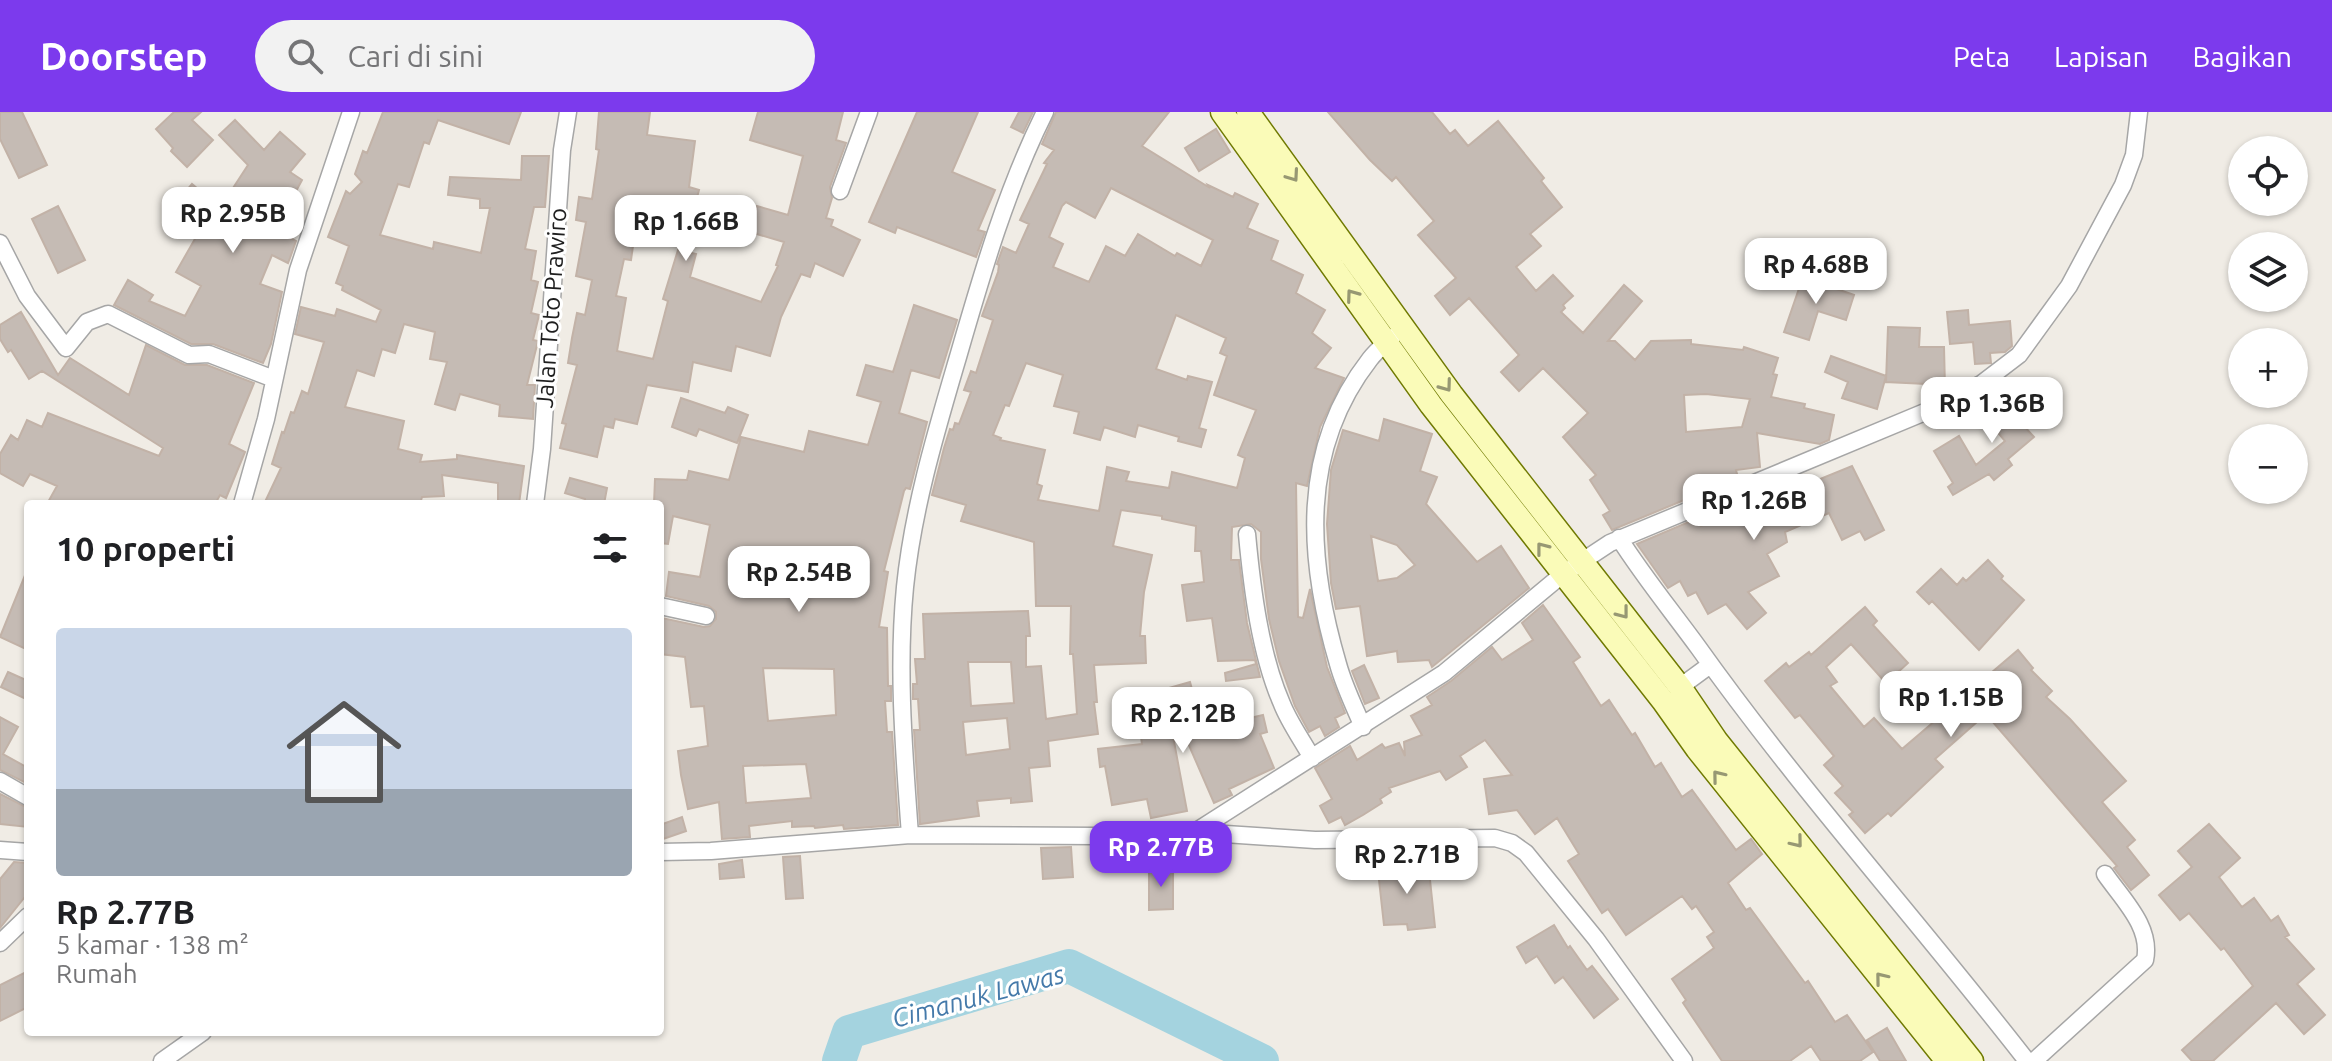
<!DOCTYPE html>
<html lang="id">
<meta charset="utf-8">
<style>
body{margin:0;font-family:Ubuntu,sans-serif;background:#f2f2f2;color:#202124;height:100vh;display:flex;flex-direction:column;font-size:30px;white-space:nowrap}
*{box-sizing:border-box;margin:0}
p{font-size:26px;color:#757577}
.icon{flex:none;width:44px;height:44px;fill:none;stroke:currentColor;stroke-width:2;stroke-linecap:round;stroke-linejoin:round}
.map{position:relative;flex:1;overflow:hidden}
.side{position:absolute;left:24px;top:388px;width:640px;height:536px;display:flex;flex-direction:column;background:#fff;border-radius:8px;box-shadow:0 2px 6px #0004}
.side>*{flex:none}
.fabs{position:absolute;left:2228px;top:24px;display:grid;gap:16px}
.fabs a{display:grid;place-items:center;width:80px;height:80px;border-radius:50%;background:#fff;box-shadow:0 2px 6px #0004;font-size:40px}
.price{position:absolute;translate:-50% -68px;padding:0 18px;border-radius:16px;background:#fff;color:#222;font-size:26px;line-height:52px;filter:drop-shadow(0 2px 4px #0008)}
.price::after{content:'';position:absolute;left:50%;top:48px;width:24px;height:18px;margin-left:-12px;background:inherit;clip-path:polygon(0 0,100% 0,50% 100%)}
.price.active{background:#7c3aed;color:#fff}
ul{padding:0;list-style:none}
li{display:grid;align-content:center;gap:16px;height:424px;padding:0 32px}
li+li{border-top:2px solid #e0e0e0}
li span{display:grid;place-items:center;height:248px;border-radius:8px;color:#555}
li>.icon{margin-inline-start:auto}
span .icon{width:144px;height:144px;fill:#fffc;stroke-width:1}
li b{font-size:34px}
h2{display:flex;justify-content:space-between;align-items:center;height:96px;padding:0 32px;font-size:34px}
header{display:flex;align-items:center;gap:48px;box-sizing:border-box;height:112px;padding:0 40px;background:#7c3aed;color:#fff}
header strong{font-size:38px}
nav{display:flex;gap:44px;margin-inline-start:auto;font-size:28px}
.search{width:560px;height:72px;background:#f2f2f2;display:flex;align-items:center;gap:20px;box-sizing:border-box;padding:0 28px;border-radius:44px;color:#757577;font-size:30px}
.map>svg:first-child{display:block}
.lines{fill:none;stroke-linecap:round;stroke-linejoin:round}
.river{stroke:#a4d3df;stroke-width:34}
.building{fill:#c5bbb4;stroke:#c2b2a7;stroke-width:2;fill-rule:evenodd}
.minor-casing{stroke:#a6a6a6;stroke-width:19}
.secondary-casing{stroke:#707a02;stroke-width:25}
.minor{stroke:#fff;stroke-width:16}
.secondary{stroke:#fafbb8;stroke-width:22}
.oneway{stroke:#979873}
.labels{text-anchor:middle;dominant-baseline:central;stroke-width:6;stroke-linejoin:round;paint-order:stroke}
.street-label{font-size:24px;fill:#1f1f1f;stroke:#fff}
.water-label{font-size:26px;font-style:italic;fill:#457aaa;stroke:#fff}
</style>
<header>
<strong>Doorstep</strong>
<div class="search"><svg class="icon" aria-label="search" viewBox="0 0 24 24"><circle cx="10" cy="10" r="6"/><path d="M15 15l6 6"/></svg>Cari di sini</div>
<nav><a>Peta</a><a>Lapisan</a><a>Bagikan</a></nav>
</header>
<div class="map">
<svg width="2332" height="949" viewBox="0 0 2332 949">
<rect width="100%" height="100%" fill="#f0ece5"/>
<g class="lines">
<!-- river -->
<path class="river" d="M839 949 849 920 1069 854 1262 949"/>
</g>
<!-- building -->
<path class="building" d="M0 0H22L47 53 19 66 0 27Z
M174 0H201L192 8 213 28 187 55 171 39 173 36 156 17Z
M383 0H521L509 32 438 8 429 32 424 30 409 75 398 72 380 123 433 137 434 130 481 141 490 96H480V87L448 83 450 65 521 68 522 44H549L545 95H534L525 137 536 139 531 168 538 170 531 201 539 203 533 228 538 229 527 273H535L533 307 499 304 500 293 460 282 455 298 435 292 447 250 430 247 435 220 404 212 395 241 382 237 374 264 357 258 345 295 404 309 398 337 422 343 420 350 457 347V343L524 354 519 392H498V371L442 363 444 384 422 385 420 392H264L281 356 272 352 282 320 284 321 291 300 294 301 302 279 308 282 324 230 295 222 301 195 335 204 337 197 376 210 381 198 342 178 343 174 336 171 349 134 328 125 346 79 350 82 362 70 355 62 363 39 367 41Z
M599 0H650L647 23 695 29 689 75 699 78 693 101 685 98 681 132 634 127 631 148 624 147 616 184 626 186 617 239 653 247 668 189 663 187 678 138 696 142 690 165 761 190 778 154 776 153 784 130 750 120 757 94 788 103 803 44 750 28 758 0H843L836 28 846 31 830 75 832 86 826 106 833 108 831 114 860 128 843 164 815 151 810 165 801 162 781 205 770 244 736 234 731 259 693 250 688 280 647 273 637 312 615 307 613 316 604 314 597 345 560 336 566 312 562 311 577 253 568 251 572 226 577 201 585 203 592 168 576 164 586 110 576 108 579 85 592 87 599 38 596 37Z
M917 0H978L952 60 995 78 978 118 985 120 976 145 897 115 895 121 869 110Z
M1019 0H1033L1023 21 1011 15Z
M1056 0H1169L1142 34 1210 76 1208 73 1233 85 1235 81 1258 92 1247 116 1278 129 1271 148 1303 163 1296 181 1325 198 1312 221 1331 236 1315 256 1344 266 1320 315 1307 374 1296 371 1298 505 1303 506 1310 477 1327 555 1345 601 1335 606 1339 615 1325 624 1320 614 1309 620 1295 594 1279 549 1269 507 1261 447V420L1251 412 1232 415 1231 448H1239L1247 511 1260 565 1226 569 1225 561 1256 552 1255 548 1218 549 1212 506 1187 509 1182 473 1204 470 1201 439H1195L1196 414 1162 407V404L1121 398 1113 434 1152 443 1144 480 1140 524H1145L1146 551 1094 553 1097 590H1094L1098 622 1048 629 1050 654 1029 656 1032 689 1011 691V686L977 689 979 704 920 712 914 618H920L918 587H913V572H917L915 547H925L923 502 1028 499 1030 524H1026V555L1041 554 1046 607 1077 602 1073 542H1070L1071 494H1036L1034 430 961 409 966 393 932 383 944 336 950 317 953 318 955 311 959 312 971 280 964 278 971 259 976 261 993 208 982 204 998 160 999 153 997 152 1003 135 1016 141 1029 112 1020 108 1047 52 1044 51 1054 38 1042 32ZM1111 76 1213 128 1201 154 1177 141 1175 144 1138 122 1125 144 1106 134 1089 170 1053 155 1063 132 1049 125 1062 94 1066 90 1095 106ZM1176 203 1226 226 1220 241 1227 244 1214 283 1256 298 1238 343 1245 346 1237 376 1172 360 1169 376 1126 369 1129 360 1107 355 1099 399 1038 388 1042 374 1037 372 1045 338 1000 328 1001 326 993 323 1005 293 1009 294 1026 251 1063 263 1054 294 1079 300 1074 321 1100 328 1104 315 1135 325 1138 313 1179 325 1178 329 1201 335 1206 318 1199 316 1212 270 1188 264 1187 268 1156 257ZM968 550H1011L1014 591 971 594ZM1007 606 1010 637 966 643 963 610Z
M1328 0H1432L1450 22 1455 18 1468 34 1498 9 1544 66 1541 69 1562 95 1530 122 1541 134 1516 155 1536 179 1553 163 1573 184 1563 193 1565 196 1561 200 1583 221 1624 173 1642 189 1608 229H1615L1635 248 1651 229 1691 228V232L1743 238 1744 235 1778 246 1773 262 1777 263 1771 285 1805 292 1804 296 1834 303 1829 328 1820 332 1757 321 1760 355 1736 358 1738 366 1705 379 1686 382 1689 386 1612 418 1603 403 1610 399 1590 368 1596 363 1563 325 1588 301 1543 256 1519 279 1501 260 1519 243 1469 186 1450 203 1435 184 1456 166 1418 123 1434 109 1396 65 1392 69 1370 48ZM1706 282 1750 287 1742 315 1686 320 1684 283Z
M235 8 264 38 280 20 305 42 290 60 302 68 275 118 296 129 290 146 288 151 272 143 260 172 282 180 271 232 263 251 213 232H191L114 193 128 168 153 183 149 189 185 204 201 174 176 160 207 106 182 84 192 72 220 96 248 53 219 23Z
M1216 17 1230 40 1199 59 1185 36Z
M58 94 85 148 58 161 32 107Z
M1804 162 1826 169 1825 173 1854 183 1846 208 1818 199 1809 228 1784 220Z
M914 193 957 208 939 266 911 258 899 301 927 310 910 377 906 376 904 379 884 459 888 460 879 515 887 516 888 574H891V589H885L887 620H892L898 713 844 717 843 713 815 716 814 714 792 715V709L749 714 750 725 722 727 719 690 688 697 681 663 678 639 708 634 704 594 691 595 685 545 660 542V508L662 506 704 515 710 514 716 507V500L709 494 666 484 669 460 700 465 710 413 673 404 668 432 660 431V392H654L655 367 687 368 689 359 729 368 741 325 804 340 809 319 868 333 881 290 857 283 866 253 893 260ZM763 556 834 557 836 603 768 609ZM806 652 811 686 746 691 743 654Z
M1968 198 1969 213 2010 209 2012 234 2005 240 1990 241 1991 251 1975 252 1973 230 1950 232 1947 200Z
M21 200 58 263 70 246 129 283 146 233 185 253H207L254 271 229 332 245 340 226 386 220 383 215 392H47L57 374 30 362 23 374 0 361V342L11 323 18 328 27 308 42 315 48 301 159 344 163 336 42 259 29 267 11 238 8 240 0 227V213Z
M1888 215 1920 216 1919 235H1944L1945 276 1927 277V272L1886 270Z
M1831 244 1886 264 1877 297 1842 286 1848 270 1825 260Z
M2030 274 2045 295 2023 313 2034 325 2008 347 2012 353 1994 368 1989 362 1953 383 1948 375 1953 371 1934 339 1959 324 1976 353 2005 329 1990 311Z
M681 286 725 301 728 295 748 303 737 331 699 317 696 324 672 315Z
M1384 307 1432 322 1420 359 1437 365 1426 392 1477 450 1501 434 1529 476 1432 555 1429 548 1398 550 1397 539 1367 544 1360 494 1336 497 1331 471 1327 412 1331 358 1343 318 1379 329ZM1371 424 1397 433 1415 453 1397 466 1378 469Z
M1852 354 1884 418 1865 428 1860 419 1842 428 1829 401 1785 420 1787 430 1767 442 1779 464 1748 480 1766 501 1747 517 1726 492 1708 502 1696 480 1688 484 1680 469 1668 476 1637 432 1698 406 1701 414 1746 393 1781 383Z
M570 366 607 376 604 392H584L585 387 565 381Z
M1988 448 2003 464 2001 467 2024 488 1979 538 1932 489 1929 492 1917 480 1941 457 1957 473 1963 466 1966 469Z
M28 456V538L0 525Z
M1543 493 1580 545 1573 550 1601 594 1609 588 1632 623 1635 621 1655 655 1661 651 1682 685 1692 678 1736 738 1751 727 1762 742 1728 771 1746 798 1750 796 1805 871 1808 869 1835 910 1847 903 1873 940 1860 949H1821L1811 934 1790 949H1722L1683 891 1686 888 1672 867 1714 836 1707 825 1714 820 1696 794 1692 797 1682 784 1626 823 1608 797 1602 801 1568 749 1579 742 1557 706 1535 722 1517 698 1489 702 1484 667 1512 663 1485 628 1460 644 1467 655 1446 668 1440 659 1389 676 1391 680 1380 687 1382 691 1363 703 1345 713 1341 705 1329 711 1320 694 1332 687 1315 656 1350 634 1357 648 1382 632 1385 636 1399 631 1405 644 1404 630 1422 623 1411 604 1432 593 1427 585 1451 569 1492 535 1502 548 1533 528 1522 511Z
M1865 495 1877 509 1873 513 1908 551 1886 571 1851 532 1826 555 1837 570 1830 574 1864 615 1874 606 1902 637 2018 538 2033 556 2031 558 2052 579 2046 585 2070 607 2126 669 2102 690 2135 728 2127 735 2149 763 2131 778 2114 756 2117 754 1986 602 1935 647 1943 655 1891 704 1888 701 1865 721 1849 703 1853 700 1835 681 1843 674 1824 653 1834 644 1800 603 1795 606 1765 569 1786 551 1789 555 1809 540 1811 543Z
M1364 553 1379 586 1365 592 1352 559Z
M8 560 28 569V588L1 575Z
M1190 570 1203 617 1263 603 1267 620 1260 622 1274 656 1229 677 1232 683 1214 691 1175 601 1169 603 1187 699 1151 706 1147 687 1112 693 1105 654 1100 655 1098 637 1142 632 1137 596 1164 592 1162 578Z
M0 605 18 615 3 642 28 656V672L0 658Z
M0 682 28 696V715L0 712Z
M682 705 686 719 660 728V713Z
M2209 712 2240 746 2219 765 2242 795 2254 786 2271 809 2278 804 2289 823 2285 825 2314 857 2297 872 2325 903 2304 922 2276 891 2213 949H2192L2182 938 2253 874 2224 836 2221 838 2189 801 2180 808 2159 783 2192 755 2178 739Z
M1071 735 1073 765 1043 767 1041 736Z
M800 744 803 786 786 787 783 745Z
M742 748 744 765 720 767 719 752Z
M1428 749 1435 815 1408 818 1407 812 1384 813 1378 759 1404 756 1403 752Z
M14 750 28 751V781L0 816V767Z
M1149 756H1173V797L1149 798Z
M1554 813 1568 836 1570 834 1587 858 1592 854 1618 887 1594 906 1563 865 1555 871 1537 844 1526 851 1517 835Z
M28 859V895L0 909V873Z
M1887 916 1906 949H1880L1867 928Z"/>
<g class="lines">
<defs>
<path id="minor" d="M840 79 869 0
M0 131 27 184 66 236 87 210 108 202 189 243 209 242 274 267
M242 392 266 307 298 158 351 0
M535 392 542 337 562 38 568 0
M1247 422C1252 476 1260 542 1282 592 1289 610 1302 628 1312 646
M1619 426C1643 464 1671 498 1698 535 1800 678 1919 810 2027 949
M660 494 706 504
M1680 575 1710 553
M1363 615C1354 594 1344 574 1338 552 1307 447 1299 338 1370 247 1376 239 1385 232 1392 225
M0 669 28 685
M1195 720 1315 728 1495 726 1512 731 1526 741 1596 827 1684 949
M910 723C904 640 897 557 905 475 913 396 936 320 958 245 982 162 1006 78 1045 0
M0 738 28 740
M660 740 711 739 910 723 1097 724 1195 720 1444 561 1563 462 1610 431 1937 295 1981 272 2019 243 2069 174 2123 73 2134 43 2139 0
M0 831 28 804
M162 949 203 920
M2034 949 2145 848C2152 815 2123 788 2105 762"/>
<path id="secondary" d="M1222 0 1431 293 1663 589 1697 637 1947 949
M1248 0 1452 283 1680 575 1716 628 1972 949"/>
</defs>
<!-- minor casing -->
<use href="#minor" class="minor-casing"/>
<!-- secondary casing -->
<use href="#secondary" class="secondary-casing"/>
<!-- minor -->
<use href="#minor" class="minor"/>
<!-- secondary -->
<use href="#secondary" class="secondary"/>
</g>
<!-- one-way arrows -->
<defs><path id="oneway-chevron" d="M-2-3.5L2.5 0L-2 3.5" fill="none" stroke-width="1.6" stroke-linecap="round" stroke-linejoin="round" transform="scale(2)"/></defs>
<g class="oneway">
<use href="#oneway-chevron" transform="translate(1293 64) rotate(55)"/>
<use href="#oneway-chevron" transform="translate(1352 183) rotate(-126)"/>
<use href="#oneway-chevron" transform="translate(1446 274) rotate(54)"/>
<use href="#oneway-chevron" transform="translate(1542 436) rotate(-128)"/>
<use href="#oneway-chevron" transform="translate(1623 501) rotate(52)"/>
<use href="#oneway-chevron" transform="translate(1718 664) rotate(-129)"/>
<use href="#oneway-chevron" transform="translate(1797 730) rotate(51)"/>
<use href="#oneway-chevron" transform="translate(1881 866) rotate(-129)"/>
</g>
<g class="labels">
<!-- street labels -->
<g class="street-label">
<text transform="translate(551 196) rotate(-86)">Jalan Toto Prawiro</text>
</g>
<!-- water labels -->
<g class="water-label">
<text transform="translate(978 884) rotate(-15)">Cimanuk Lawas</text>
</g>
</g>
</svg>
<div class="fabs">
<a><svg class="icon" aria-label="locate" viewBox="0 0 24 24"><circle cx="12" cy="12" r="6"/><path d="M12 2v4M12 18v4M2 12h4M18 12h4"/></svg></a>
<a><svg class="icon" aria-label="layers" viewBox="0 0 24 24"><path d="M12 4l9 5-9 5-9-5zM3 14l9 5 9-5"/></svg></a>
<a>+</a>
<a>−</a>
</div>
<b class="price" style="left:233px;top:143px">Rp 2.95B</b>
<b class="price" style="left:686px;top:151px">Rp 1.66B</b>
<b class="price" style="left:1816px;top:194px">Rp 4.68B</b>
<b class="price" style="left:1992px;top:333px">Rp 1.36B</b>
<b class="price" style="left:1754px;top:430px">Rp 1.26B</b>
<b class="price" style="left:799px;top:502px">Rp 2.54B</b>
<b class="price" style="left:1951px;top:627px">Rp 1.15B</b>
<b class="price" style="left:1183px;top:643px">Rp 2.12B</b>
<b class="price active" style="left:1161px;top:777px">Rp 2.77B</b>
<b class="price" style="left:1407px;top:784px">Rp 2.71B</b>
<section class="side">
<h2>10 properti<svg class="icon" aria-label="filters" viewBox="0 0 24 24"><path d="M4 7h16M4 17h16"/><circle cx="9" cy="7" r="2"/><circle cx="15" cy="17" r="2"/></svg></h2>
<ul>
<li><span style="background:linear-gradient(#c9d6e8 65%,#9aa5b1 0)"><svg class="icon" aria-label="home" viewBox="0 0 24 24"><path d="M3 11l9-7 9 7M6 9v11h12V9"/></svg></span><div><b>Rp 2.77B</b><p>5 kamar · 138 m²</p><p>Rumah</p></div></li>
</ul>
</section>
</div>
